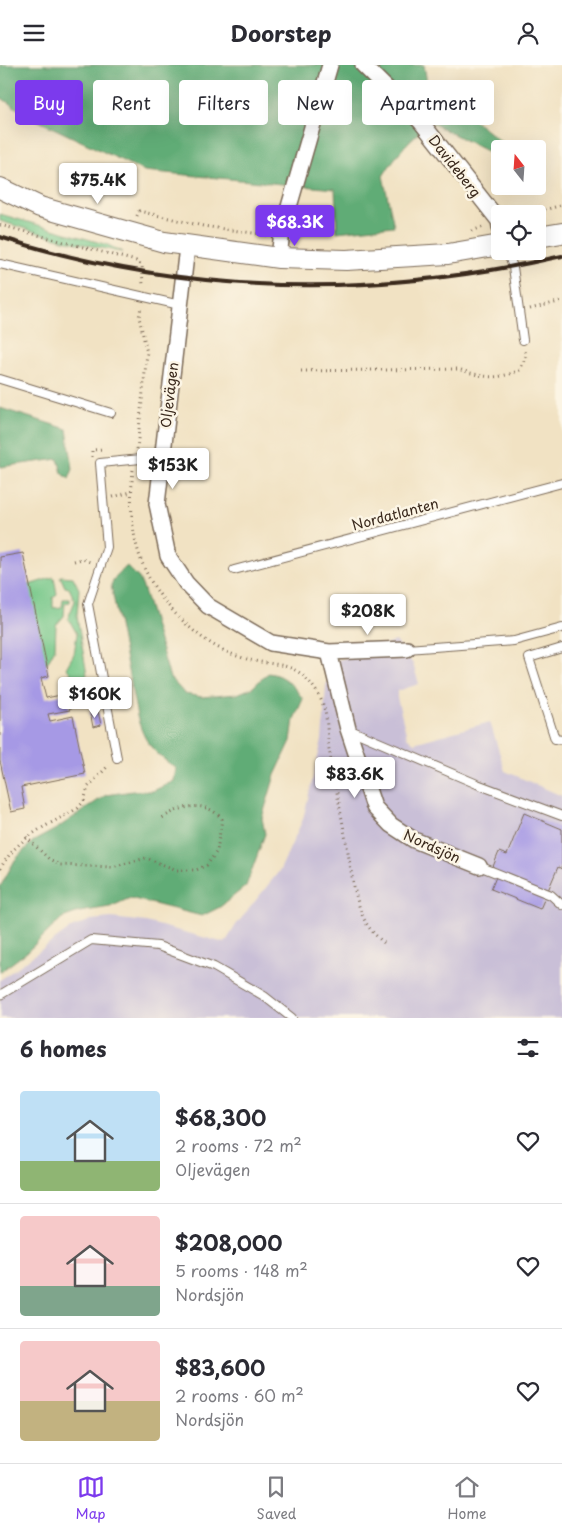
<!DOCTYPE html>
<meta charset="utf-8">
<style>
body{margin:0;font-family:"Playpen Sans",sans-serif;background:#f7f7f7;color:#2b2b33;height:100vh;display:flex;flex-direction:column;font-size:19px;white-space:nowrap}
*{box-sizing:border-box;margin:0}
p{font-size:16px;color:#7c7c81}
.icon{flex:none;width:28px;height:28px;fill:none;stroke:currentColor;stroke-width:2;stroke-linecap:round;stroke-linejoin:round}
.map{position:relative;height:953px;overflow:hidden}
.details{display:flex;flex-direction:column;background:#fff;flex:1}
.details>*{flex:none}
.top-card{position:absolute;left:15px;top:15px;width:532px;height:45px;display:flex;gap:10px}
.needle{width:32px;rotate:343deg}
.fabs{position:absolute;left:491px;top:75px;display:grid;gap:10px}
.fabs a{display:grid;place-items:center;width:55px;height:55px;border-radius:5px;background:#fff;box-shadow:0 5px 20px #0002;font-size:25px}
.price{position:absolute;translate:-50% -42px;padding:0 11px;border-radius:5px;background:#fff;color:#222;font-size:16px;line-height:32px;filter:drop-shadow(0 1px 2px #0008)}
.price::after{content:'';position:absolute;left:50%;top:30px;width:15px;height:11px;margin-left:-8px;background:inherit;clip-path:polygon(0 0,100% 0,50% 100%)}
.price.current{background:#7c3aed;color:#fff}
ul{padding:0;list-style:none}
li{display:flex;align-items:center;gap:15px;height:125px;padding:0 20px}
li+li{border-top:1px solid #e1e1e2}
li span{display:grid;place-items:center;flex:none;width:140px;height:100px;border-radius:5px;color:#555}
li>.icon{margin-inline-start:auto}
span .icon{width:60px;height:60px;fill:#fffc;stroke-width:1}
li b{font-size:21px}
h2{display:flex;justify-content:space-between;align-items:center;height:60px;padding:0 20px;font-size:21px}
.pill{padding:0 18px;border-radius:5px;background:#fff;box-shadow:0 5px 20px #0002;font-size:18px;line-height:45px}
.pill.current{background:#7c3aed;color:#fff}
header{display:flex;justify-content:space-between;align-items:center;height:65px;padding:0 20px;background:#fff;font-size:22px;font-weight:700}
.dock{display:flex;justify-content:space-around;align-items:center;height:70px;border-top:1px solid #e1e1e2;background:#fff;font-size:14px;color:#7c7c81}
.dock a{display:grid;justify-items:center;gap:2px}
.dock .current{color:#7c3aed}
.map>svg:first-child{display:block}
.industrial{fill:#c9bfd7}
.green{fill:#77c88a;stroke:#597954}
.forest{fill:#61ac76;stroke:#4e6b4a}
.building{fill:#a699e5}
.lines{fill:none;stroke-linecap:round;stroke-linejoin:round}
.lane-casing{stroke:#7b6a58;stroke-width:10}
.street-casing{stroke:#7b6a58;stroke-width:18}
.secondary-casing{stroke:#7b6a58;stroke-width:22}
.path{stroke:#7b6a58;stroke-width:3;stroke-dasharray:1 4;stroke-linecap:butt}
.lane{stroke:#fff;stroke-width:8}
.street{stroke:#fff;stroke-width:15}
.secondary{stroke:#fff;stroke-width:20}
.rail{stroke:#3b2a1e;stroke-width:4}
.labels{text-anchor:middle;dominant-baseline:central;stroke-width:5;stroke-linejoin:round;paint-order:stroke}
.street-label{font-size:14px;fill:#3b2a1e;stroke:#fcf5e5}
</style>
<header><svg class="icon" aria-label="menu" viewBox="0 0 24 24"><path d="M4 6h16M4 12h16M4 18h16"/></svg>Doorstep<svg class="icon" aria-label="person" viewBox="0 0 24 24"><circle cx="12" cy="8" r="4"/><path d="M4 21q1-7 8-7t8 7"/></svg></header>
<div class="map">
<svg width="562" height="953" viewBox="0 0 562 953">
<rect width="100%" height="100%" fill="#fcf5e5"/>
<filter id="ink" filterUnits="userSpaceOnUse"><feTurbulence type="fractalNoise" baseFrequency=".02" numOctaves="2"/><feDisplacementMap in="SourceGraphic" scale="10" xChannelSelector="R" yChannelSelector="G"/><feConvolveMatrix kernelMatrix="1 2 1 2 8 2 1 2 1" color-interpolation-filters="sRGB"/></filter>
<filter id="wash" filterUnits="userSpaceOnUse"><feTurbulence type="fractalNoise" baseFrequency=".0096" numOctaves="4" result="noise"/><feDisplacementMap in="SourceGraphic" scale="20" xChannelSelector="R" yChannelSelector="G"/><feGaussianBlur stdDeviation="1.12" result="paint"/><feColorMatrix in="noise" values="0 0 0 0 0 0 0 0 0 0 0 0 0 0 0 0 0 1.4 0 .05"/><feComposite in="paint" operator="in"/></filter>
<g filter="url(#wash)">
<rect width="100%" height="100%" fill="#f1e2c3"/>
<!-- industrial -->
<path class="industrial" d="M396 576 413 599 419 619 397 626V633L407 672 414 678 490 657 505 706 562 731V953H0V915L71 863 91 855 111 853 146 857 225 878 236 860 280 805 303 754 322 675 326 621 332 597Z"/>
<!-- green -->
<path class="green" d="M0 149 108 180 122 187 63 175 0 156Z
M60 511 73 512 79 524 77 551 87 610 72 615 70 607 66 603 74 589 77 569 68 553 75 536 69 523 65 522Z
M54 512 57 529 53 533V543L62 542 63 534H70V537L65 538 64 551 56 560 55 583 46 600 29 520Z"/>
<!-- forest -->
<path class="forest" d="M0 0H424L427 18 510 84H500V93L432 58C410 72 397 89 383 111L394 161 337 167 335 124 144 106 28 51 0 32Z
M0 343 67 364 73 404 69 414 62 408 58 394 0 402Z
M127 501 139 513 144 525 170 613 185 629 202 632 237 629 252 623 268 608C285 610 294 622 303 634L294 654 291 676 275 710 269 730 262 753 265 769 246 821 220 842 202 851 130 833 110 842 79 847 62 853 27 887 0 907V822L15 795 32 777 56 764 106 730 133 726H153L174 716 176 703C154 688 144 678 137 651L111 520 116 511Z"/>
<g id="blocks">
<!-- building -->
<path class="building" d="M23 488 49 611 41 613 46 633 66 629 70 645 48 649 50 656 73 651 85 709 21 722 25 744 11 747 0 696V492Z
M98 646 101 660 93 662 90 647Z
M524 748 562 764V804L558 802 540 844 491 824 498 807 492 804 499 787 507 790Z"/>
</g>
</g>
<g filter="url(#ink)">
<use href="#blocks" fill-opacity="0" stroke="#7b6a58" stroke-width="1"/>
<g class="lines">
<defs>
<path id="lane" d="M507 186 513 202 523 275
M0 199 180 240
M0 314 111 348
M234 505 562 418
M562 583 529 593 555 674 562 675
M407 584 514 576 562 563
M348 664 477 719 562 751
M117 693 88 539 107 482 100 398 161 392
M479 801 551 830 562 840
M0 930 91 875 158 881 214 902 264 931 292 953"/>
<path id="street" d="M363 0 421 57 499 156 500 162
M187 182 157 439 168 491 186 518 208 541 271 578 329 587 407 584
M279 193 282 166 330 0
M329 587 348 664 374 742 391 760 414 775 479 801"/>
<path id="secondary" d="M0 123 40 142 164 177 279 193 346 195 448 189 500 180
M538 172 562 168"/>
</defs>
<!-- lane casing -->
<use href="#lane" class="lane-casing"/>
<!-- street casing -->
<use href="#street" class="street-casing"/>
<!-- secondary casing -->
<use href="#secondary" class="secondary-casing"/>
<!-- path -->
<path class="path" d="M530 149 562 140
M137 151 139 146 203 161 267 170
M0 160 136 196 142 200 143 221
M472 166 485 161
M530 244 562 236
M301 306 458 304C483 312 495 316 520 305L526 291 525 286
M137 384 147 288 139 252 141 242
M92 392V385L103 384
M133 405C127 466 137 513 183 556 199 572 218 585 240 592 275 604 295 591 318 629 329 647 326 665 329 684 335 717 341 749 347 781 351 805 354 830 363 852 368 863 375 870 384 878
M113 432 131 427
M74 496 82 494 90 497
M26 772 50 795 60 800 112 802 146 793 177 805H196L207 800 217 786 222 754C205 734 182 741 162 753
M0 804C19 770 46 762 78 743L84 736 88 722 109 700"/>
<!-- lane -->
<use href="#lane" class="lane"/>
<!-- street -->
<use href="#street" class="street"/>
<!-- secondary -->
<use href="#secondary" class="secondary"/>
<!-- rail -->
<path class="rail" d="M0 172C185 231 374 234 562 191"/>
</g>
</g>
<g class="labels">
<!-- street labels -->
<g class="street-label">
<text transform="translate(455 101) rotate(52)">Davideberg</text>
<text transform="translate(169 330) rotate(-83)">Oljevägen</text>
<text transform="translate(395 449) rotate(-15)">Nordatlanten</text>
<text transform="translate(432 781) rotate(24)">Nordsjön</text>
</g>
</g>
</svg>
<div class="fabs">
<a><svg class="needle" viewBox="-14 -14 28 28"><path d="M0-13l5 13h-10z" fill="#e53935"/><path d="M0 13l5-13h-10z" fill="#7c7c81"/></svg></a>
<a><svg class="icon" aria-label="locate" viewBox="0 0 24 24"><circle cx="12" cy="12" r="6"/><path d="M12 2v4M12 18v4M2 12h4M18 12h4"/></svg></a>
</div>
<b class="price" style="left:98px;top:140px">$75.4K</b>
<b class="price current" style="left:295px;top:182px">$68.3K</b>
<b class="price" style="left:173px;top:425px">$153K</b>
<b class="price" style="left:368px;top:571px">$208K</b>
<b class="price" style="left:95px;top:654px">$160K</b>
<b class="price" style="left:355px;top:734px">$83.6K</b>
<div class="top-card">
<a class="pill current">Buy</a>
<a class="pill">Rent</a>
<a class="pill">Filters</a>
<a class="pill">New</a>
<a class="pill">Apartment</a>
</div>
</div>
<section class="details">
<h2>6 homes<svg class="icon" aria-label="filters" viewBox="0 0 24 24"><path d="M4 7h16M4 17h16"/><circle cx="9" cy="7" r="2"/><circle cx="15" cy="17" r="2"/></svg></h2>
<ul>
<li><span style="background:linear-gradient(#bfe0f5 70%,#8fb573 0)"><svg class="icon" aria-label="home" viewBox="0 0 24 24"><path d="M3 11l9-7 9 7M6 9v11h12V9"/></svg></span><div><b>$68,300</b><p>2 rooms · 72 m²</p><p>Oljevägen</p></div><svg class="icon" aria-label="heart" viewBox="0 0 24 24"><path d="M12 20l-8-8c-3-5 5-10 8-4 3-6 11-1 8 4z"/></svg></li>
<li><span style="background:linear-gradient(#f6c9c9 70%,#7fa58c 0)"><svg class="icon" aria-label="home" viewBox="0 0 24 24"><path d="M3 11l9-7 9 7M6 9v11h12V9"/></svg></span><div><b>$208,000</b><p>5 rooms · 148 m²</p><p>Nordsjön</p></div><svg class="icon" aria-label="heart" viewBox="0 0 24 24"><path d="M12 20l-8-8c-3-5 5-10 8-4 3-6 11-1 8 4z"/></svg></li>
<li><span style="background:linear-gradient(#f6c9c9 60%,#c2b280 0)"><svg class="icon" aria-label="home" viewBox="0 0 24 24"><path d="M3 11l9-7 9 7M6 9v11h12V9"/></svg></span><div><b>$83,600</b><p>2 rooms · 60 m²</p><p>Nordsjön</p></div><svg class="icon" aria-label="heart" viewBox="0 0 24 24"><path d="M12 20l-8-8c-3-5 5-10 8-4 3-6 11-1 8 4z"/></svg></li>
</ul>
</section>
<nav class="dock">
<a class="current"><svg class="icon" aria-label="map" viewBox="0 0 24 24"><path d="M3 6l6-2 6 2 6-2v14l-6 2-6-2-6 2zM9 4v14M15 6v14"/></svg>Map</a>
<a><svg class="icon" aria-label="saved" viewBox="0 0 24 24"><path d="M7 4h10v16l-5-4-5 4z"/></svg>Saved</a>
<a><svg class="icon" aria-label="home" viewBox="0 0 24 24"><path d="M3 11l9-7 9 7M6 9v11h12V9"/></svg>Home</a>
</nav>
